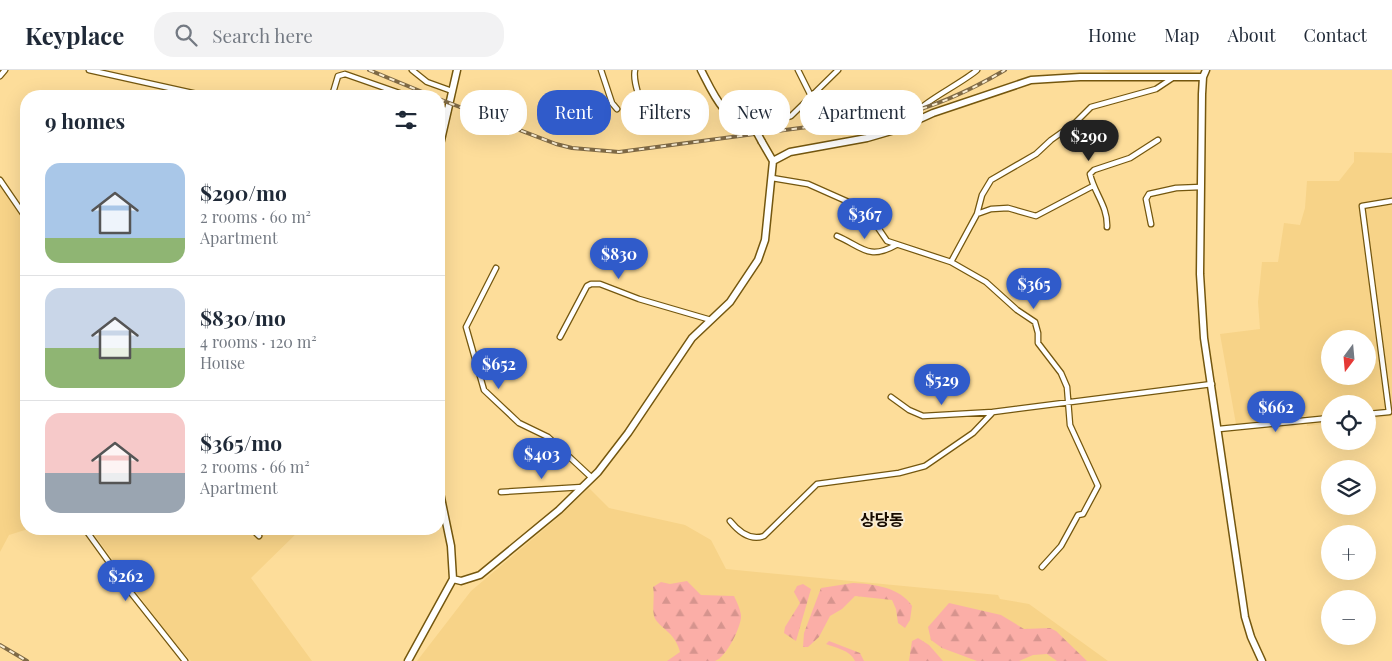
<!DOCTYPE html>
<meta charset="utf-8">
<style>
body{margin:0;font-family:"Playfair Display","Noto Sans KR",serif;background:#f2f2f3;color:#1f2937;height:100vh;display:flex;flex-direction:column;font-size:19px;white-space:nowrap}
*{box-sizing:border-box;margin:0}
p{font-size:16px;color:#747a83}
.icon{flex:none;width:28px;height:28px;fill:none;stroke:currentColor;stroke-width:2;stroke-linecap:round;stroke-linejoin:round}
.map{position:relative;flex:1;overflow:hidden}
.side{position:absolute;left:20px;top:20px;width:425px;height:445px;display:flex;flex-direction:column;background:#fff;border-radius:20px;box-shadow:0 5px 20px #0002}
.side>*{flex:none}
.hud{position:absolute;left:460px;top:20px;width:475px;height:45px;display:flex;gap:10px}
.needle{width:32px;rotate:196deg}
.tools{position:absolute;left:1321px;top:260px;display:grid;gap:10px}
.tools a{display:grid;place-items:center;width:55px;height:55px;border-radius:50%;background:#fff;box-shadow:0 5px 20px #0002;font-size:25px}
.price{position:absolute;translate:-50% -42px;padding:0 11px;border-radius:18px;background:#305bca;color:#fff;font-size:16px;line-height:32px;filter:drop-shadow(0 1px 2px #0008)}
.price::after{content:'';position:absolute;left:50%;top:30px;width:15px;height:11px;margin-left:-8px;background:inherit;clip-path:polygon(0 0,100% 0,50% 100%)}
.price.selected{background:#222;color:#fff}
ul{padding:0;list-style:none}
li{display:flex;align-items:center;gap:15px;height:125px;padding:0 25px}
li+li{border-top:1px solid #e0e1e3}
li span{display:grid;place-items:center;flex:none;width:140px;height:100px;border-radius:15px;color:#555}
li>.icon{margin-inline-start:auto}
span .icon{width:60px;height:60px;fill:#fffc;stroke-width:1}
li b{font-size:21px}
h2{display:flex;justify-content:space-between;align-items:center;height:60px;padding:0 25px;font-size:21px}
.chip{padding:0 18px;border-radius:20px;background:#fff;box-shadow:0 5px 20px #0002;font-size:18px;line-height:45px}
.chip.selected{background:#305bca;color:#fff}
header{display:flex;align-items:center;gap:30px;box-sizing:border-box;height:70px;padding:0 25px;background:#fff;border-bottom:1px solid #e0e1e3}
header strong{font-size:24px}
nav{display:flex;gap:28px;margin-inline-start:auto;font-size:18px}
.search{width:350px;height:45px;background:#f2f2f3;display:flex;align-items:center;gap:12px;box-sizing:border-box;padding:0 18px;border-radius:20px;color:#747a83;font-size:19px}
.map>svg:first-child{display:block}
.built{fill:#f7d388;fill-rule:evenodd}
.forest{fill:url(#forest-firs)}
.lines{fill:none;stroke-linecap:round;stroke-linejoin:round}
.street-casing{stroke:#74570f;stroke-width:7}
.secondary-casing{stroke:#74570f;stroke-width:9}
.street{stroke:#fff;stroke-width:4.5}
.secondary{stroke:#fff;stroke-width:6}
.rail-casing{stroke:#7f6a46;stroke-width:4}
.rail{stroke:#f9edd3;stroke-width:2;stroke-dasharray:5.5;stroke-linecap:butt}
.secondary-bridge-casing{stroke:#74570f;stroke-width:9;stroke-linecap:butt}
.secondary-bridge{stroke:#fff;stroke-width:6}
.labels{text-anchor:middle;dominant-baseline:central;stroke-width:4;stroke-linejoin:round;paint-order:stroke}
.quarter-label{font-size:16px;font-weight:bold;fill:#170b00;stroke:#f9edd3}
</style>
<header>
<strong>Keyplace</strong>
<div class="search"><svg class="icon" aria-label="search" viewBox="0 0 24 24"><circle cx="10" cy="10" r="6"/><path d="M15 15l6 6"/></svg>Search here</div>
<nav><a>Home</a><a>Map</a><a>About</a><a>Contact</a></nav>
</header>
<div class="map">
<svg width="1392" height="591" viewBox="0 0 1392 591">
<defs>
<pattern id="forest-firs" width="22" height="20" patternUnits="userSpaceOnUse" patternTransform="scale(1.25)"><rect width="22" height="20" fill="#fbaea7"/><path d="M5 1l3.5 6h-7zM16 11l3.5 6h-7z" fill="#d6948e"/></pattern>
</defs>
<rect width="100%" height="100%" fill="#fddd9a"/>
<!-- built -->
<path class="built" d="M1101 0H1196L1189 2H1111Z
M1354 82 1392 83V346L1368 349V334H1330V353L1307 356 1306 346 1236 354 1220 264 1260 259 1258 232 1262 192H1278L1284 153 1300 155 1305 138 1307 111H1339L1354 92ZM1330 269H1368V306H1330Z
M0 114 14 137 26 151V459H301L251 508 312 591H191L168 565 94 464 64 465 44 460H25L9 465 0 482Z
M589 418 609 438 685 455 711 470 726 499 998 525 1000 529 1029 534 1108 591H417L471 521 555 450Z"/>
<!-- forest -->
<path class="forest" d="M687 511 701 525 734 526C737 532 740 539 741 545 742 556 726 588 715 591 701 591 681 591 667 591L680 582C675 561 658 558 654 546 652 537 655 526 653 517L661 512 670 514Z
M853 513C873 514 900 517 912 536L910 550 905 558 898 553 896 539 892 530 855 526 842 539 830 546 819 567 808 577H803L804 563 821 518Z
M803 514 811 519 796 571 784 563 785 557 800 533 794 522 797 516Z
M949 533 1001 545 1024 559 1050 558 1056 561 1087 591H1057L1047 584 1033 585 1019 591H977L942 578 931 570 928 557Z
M918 568 929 575 943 591H909L912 571Z
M829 571 860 583 864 591H855C850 580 836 578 826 574Z"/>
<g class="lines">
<defs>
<path id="street" d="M89 0 206 26
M412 0 427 12 452 21
M601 0 612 33 617 39
M635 0C631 17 651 46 642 59
M798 0 812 28
M0 6 5 0
M332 26 338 6 345 4 408 26
M439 38 448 41
M920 48 919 40C924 32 965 11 977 0
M754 56 791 46 838 0
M772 108 808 114 862 138 868 143 887 171 951 192 986 212 1017 240 1035 252 1038 263V273L1061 303 1067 317 1070 355 1098 416 1083 444 1078 445 1061 476 1042 497
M0 110 26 148
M977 144 991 139 1008 138 1036 146 1093 116
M1151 154 1146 129 1149 124 1176 118 1201 117
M1107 157C1108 136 1094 123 1090 104L1094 100 1130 88 1158 70
M837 166C861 176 868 191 896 175
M951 192 977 144 982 125 991 110 1036 84 1051 70 1075 53 1091 37 1156 19 1171 9
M496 198 466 257 484 320 519 353 548 367 592 408
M560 267 587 216 591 214H600L639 229 711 250
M891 327 909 340 923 346 993 342
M1368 344 1389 342 1362 136 1392 131
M1219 359 1330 348
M501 422 583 417
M730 451C738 461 750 471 764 466L817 414 899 403 925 396 973 363 993 342 1212 314
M85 459 132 524 185 591
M252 459 259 466"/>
<path id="secondary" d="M701 0C713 23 724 52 754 56L755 59
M1206 0 1203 7 1202 24 1200 204 1204 268 1245 547 1251 567 1262 591
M762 72 773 91
M439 79 457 0
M439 418 451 476 453 509
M408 591 453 509 461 511 480 505 559 440 598 402 628 363 692 268 730 232 758 190 765 170 773 91 790 82 867 68 898 59 933 43 1031 10 1080 7H1203"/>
</defs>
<!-- street casing -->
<use href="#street" class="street-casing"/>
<!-- secondary casing -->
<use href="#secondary" class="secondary-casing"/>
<!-- street -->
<use href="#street" class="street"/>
<!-- secondary -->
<use href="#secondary" class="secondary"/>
<defs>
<path id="rail" d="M369 0 432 26
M439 29 556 74 572 78 619 82 899 45C938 36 971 20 1005 0
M0 575 27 591"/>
</defs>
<!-- rail casing -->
<use href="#rail" class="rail-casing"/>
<!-- rail -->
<use href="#rail" class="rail"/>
<defs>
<path id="secondary-bridge" d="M755 59 762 72"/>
</defs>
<!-- secondary-bridge casing -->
<use href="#secondary-bridge" class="secondary-bridge-casing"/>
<!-- secondary-bridge -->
<use href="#secondary-bridge" class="secondary-bridge"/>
</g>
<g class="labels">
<!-- quarter labels -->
<g class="quarter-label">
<text x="882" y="449">상당동</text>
</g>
</g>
</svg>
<div class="tools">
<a><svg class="needle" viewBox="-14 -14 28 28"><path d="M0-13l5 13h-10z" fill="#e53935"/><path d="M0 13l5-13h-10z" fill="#747a83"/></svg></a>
<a><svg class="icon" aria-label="locate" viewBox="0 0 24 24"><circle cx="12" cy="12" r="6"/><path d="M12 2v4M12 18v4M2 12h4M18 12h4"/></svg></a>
<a><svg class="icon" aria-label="layers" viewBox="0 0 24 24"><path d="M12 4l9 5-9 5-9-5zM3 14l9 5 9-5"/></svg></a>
<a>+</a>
<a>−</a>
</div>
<b class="price selected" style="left:1089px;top:92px">$290</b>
<b class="price" style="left:865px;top:170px">$367</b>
<b class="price" style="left:619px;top:210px">$830</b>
<b class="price" style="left:1034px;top:240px">$365</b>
<b class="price" style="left:499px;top:320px">$652</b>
<b class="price" style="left:942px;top:336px">$529</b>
<b class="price" style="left:1276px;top:363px">$662</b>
<b class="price" style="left:542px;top:410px">$403</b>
<b class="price" style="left:126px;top:532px">$262</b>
<div class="hud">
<a class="chip">Buy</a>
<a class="chip selected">Rent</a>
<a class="chip">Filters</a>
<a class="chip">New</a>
<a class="chip">Apartment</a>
</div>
<section class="side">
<h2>9 homes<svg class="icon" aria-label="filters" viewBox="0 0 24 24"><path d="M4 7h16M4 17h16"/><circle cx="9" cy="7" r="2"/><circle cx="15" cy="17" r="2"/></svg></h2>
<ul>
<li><span style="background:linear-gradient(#a9c7e8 75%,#8fb573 0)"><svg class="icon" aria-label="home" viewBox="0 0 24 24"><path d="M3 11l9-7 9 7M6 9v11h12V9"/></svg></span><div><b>$290/mo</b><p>2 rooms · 60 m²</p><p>Apartment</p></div></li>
<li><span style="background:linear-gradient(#c9d6e8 60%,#8fb573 0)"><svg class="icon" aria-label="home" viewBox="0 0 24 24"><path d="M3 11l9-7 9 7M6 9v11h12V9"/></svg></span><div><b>$830/mo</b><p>4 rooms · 120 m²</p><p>House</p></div></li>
<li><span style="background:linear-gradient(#f6c9c9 60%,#9aa5b1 0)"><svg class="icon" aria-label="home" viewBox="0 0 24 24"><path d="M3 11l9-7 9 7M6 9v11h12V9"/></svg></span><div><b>$365/mo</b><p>2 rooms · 66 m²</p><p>Apartment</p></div></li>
</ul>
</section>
</div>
